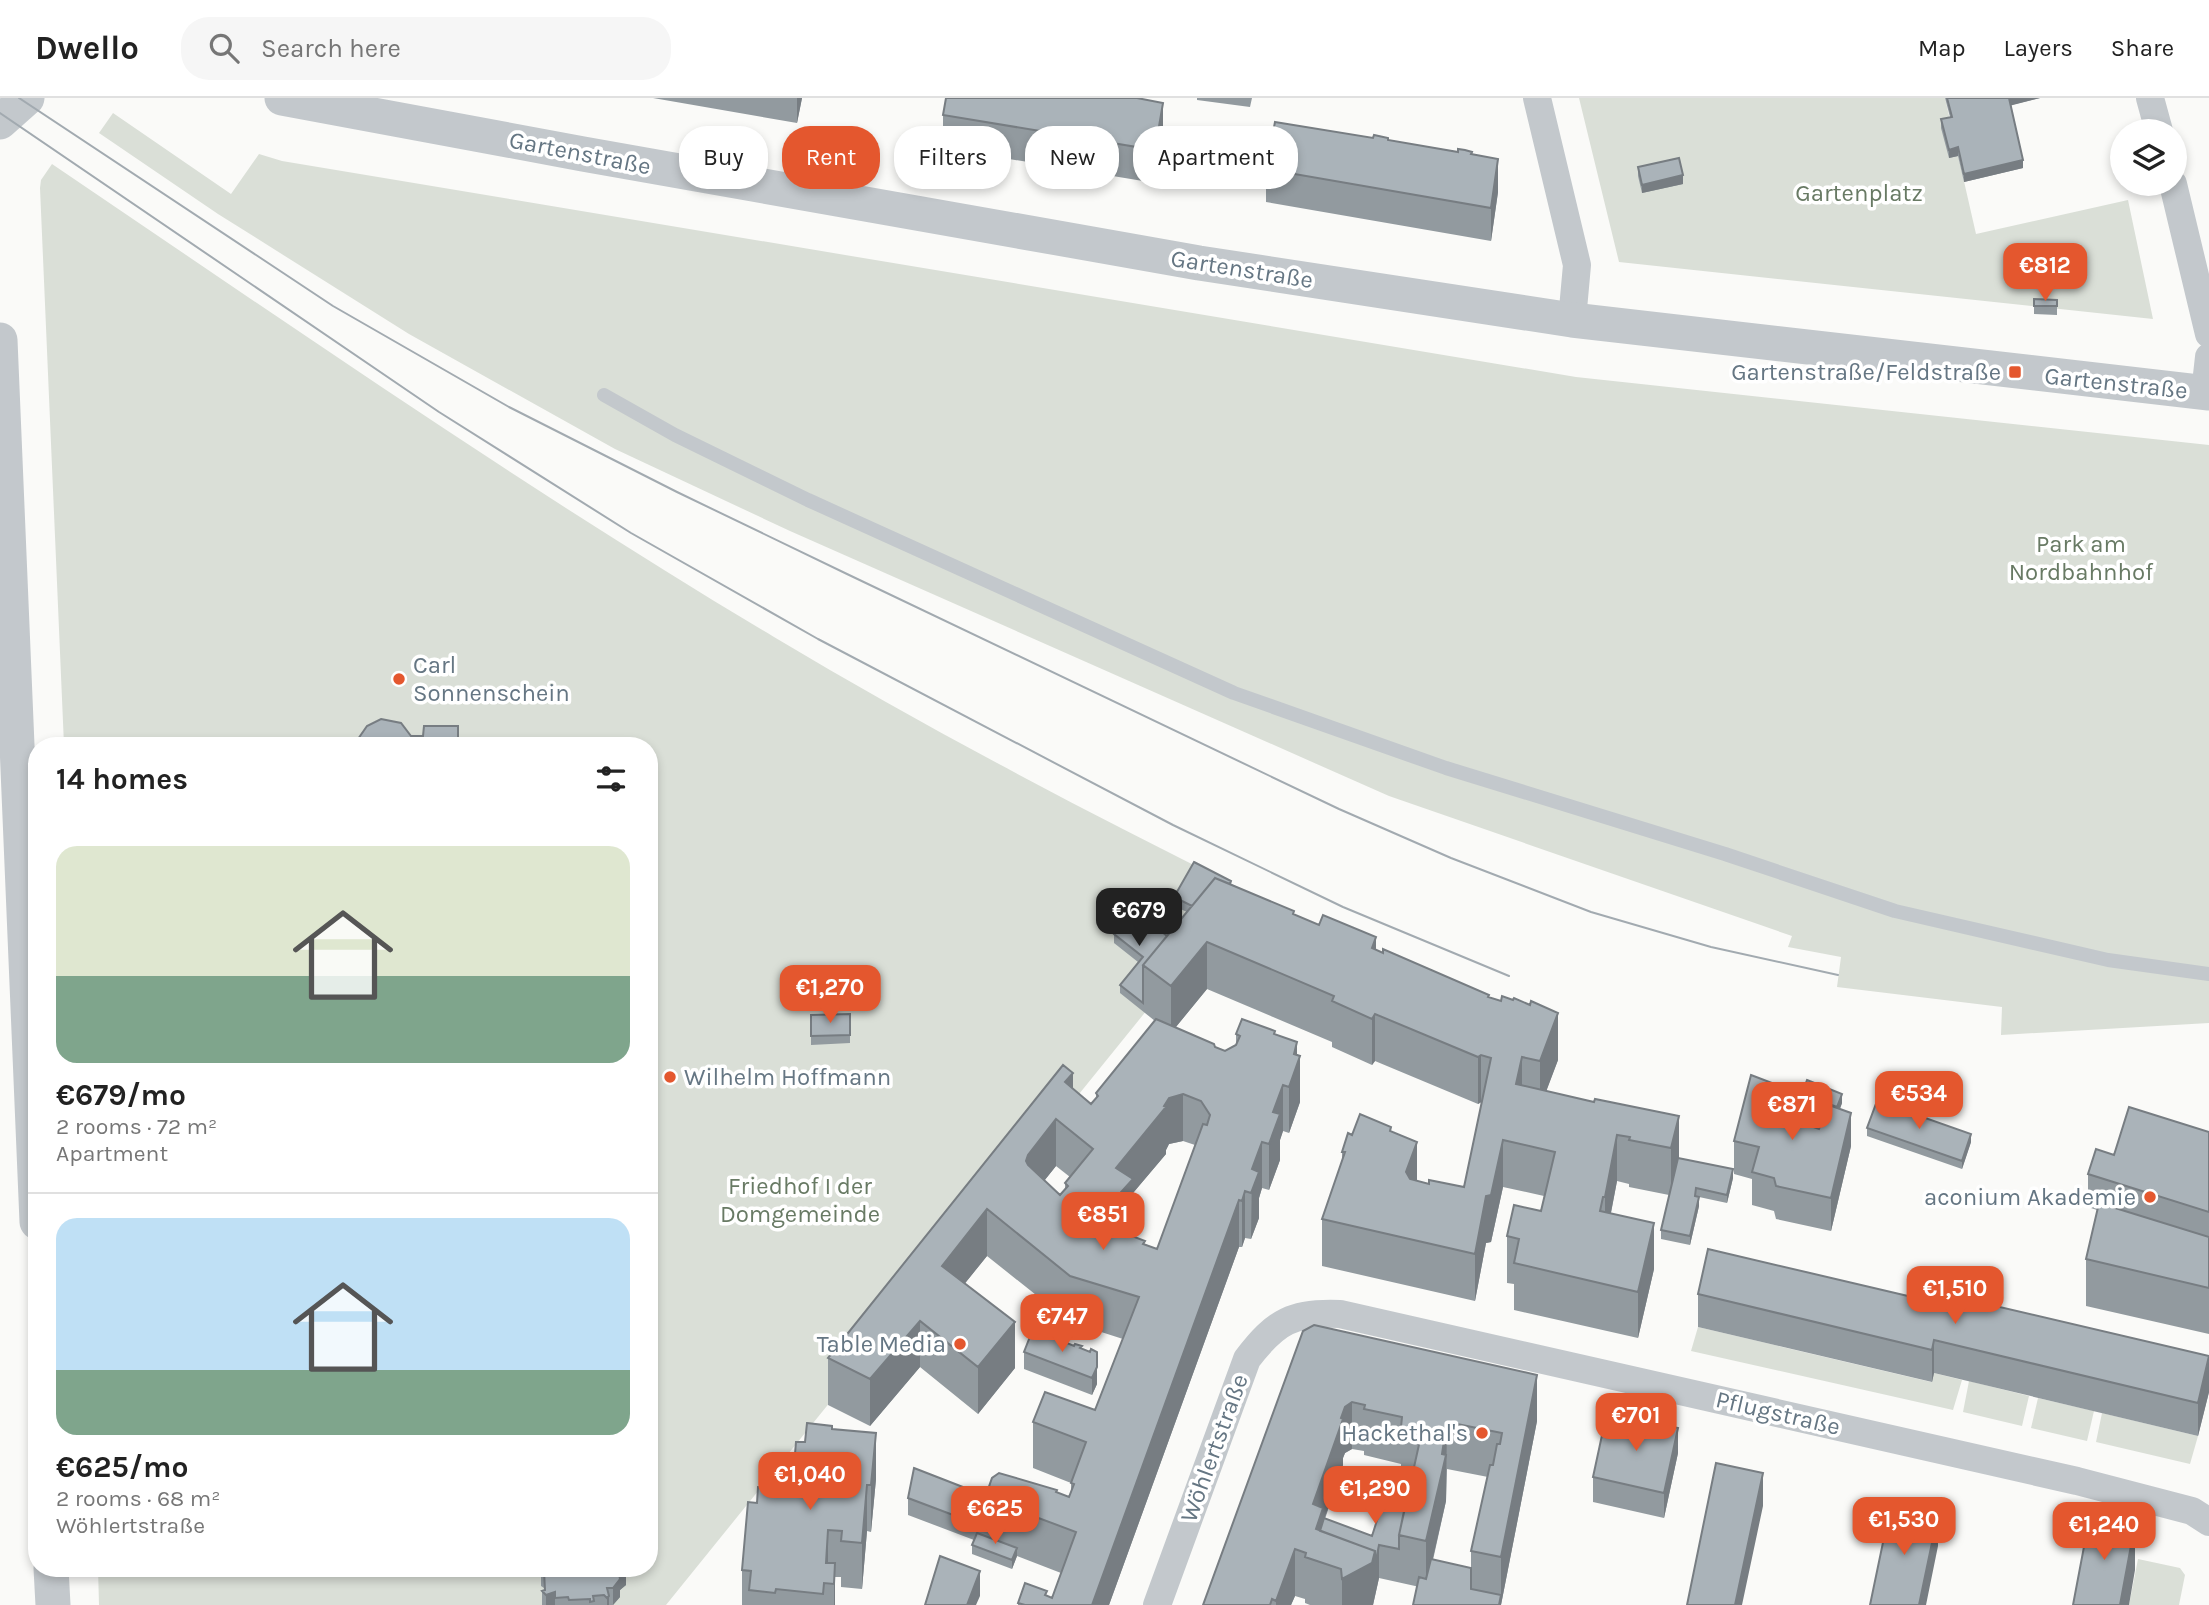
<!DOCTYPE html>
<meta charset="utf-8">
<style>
body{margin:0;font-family:Karla,sans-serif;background:#f6f6f6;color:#222;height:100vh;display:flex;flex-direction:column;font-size:26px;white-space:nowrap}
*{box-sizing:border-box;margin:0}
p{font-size:23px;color:#767676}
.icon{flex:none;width:38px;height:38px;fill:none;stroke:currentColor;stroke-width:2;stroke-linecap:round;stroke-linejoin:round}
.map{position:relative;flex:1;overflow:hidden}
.sheet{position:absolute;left:28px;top:639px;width:630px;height:840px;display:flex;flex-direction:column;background:#fff;border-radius:28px;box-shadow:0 4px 10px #0003}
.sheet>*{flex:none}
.guide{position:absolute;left:679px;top:28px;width:665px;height:63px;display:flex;gap:14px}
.tools{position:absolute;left:2110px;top:21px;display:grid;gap:14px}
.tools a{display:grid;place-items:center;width:77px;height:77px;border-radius:50%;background:#fff;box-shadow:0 4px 10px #0003;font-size:35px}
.price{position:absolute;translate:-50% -60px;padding:0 16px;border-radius:14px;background:#e4572e;color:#fff;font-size:23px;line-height:46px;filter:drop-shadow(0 2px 4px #0008)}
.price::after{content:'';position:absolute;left:50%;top:42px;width:21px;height:16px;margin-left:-10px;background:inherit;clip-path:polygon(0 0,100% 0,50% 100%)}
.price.on{background:#222;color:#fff}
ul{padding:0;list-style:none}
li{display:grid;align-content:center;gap:14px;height:371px;padding:0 28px}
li+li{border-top:2px solid #e0e0e0}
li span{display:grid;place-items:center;height:217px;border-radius:21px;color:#555}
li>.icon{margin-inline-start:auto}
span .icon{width:126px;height:126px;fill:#fffc;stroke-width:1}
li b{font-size:30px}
h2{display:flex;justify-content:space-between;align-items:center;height:84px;padding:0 28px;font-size:30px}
.pill{padding:0 24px;border-radius:28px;background:#fff;box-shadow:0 4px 10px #0003;font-size:24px;line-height:63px}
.pill.on{background:#e4572e;color:#fff}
header{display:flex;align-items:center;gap:42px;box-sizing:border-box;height:98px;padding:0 35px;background:#fff;border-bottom:2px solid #e0e0e0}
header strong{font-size:33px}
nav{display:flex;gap:38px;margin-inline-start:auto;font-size:24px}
.search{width:490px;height:63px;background:#f6f6f6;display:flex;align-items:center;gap:18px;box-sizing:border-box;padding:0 24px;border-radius:28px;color:#767676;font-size:26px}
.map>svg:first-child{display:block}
.green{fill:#dadfd7}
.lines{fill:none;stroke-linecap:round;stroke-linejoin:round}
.service{stroke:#c3c8cc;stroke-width:14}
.minor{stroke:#c3c8cc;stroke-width:28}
.tertiary{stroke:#c3c8cc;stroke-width:35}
.tram{stroke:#a2aab0;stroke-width:2}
.wall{fill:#929a9f;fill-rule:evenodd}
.shaded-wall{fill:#777d82}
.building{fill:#aab3b9;stroke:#777d82;stroke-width:2;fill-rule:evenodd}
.poi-dot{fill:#e4572e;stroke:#fff;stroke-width:2.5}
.labels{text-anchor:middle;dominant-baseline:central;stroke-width:7;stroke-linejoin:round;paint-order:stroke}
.street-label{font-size:24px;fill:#657683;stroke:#fff}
.park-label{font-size:24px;fill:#687a64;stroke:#fff}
.poi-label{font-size:24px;fill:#657683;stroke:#fff;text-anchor:end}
</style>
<header>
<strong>Dwello</strong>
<div class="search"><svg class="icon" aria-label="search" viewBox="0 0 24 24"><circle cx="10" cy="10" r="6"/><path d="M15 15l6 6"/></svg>Search here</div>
<nav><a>Map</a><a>Layers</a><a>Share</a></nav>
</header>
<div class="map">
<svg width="2209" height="1507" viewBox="0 0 2209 1507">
<rect width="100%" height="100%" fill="#fafaf8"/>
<!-- green -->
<path class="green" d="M1579 0H1945L1976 136 2128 102 2153 221 1619 164Z
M113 15 231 96 259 56 282 63 1576 279 2209 347V925L2001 937 2002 909 1837 889 1841 859 1788 849 1792 838 1389 698 790 433 615 351 409 236 218 116 99 35Z
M52 66C290 227 527 392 774 539 926 630 1085 713 1244 792L666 1507H99L98 1470H649V648L64 647 40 90 41 82Z
M1698 1229 1931 1284 1934 1275 1962 1282 1953 1312 1691 1253Z
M1969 1283 2029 1298 2022 1328 1963 1314Z
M2038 1300 2094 1313 2087 1343 2031 1330Z
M2102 1315 2198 1338 2190 1366 2096 1344Z
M2138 1461 2180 1470 2185 1477 2179 1507H2129Z"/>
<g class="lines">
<!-- service -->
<path class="service" d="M604 297 675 337 808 402 1234 595 1446 670 1725 756 1895 813 2108 862 2209 876"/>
<!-- minor -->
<path class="minor" d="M1537 0 1577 167 1572 222
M2150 0 2159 33
M2173 86 2209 236
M2205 295 2209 259
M1157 1507 1247 1261C1276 1223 1293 1214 1340 1216L2077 1383 2192 1413 2209 1424"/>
<!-- tertiary -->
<path class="tertiary" d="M282 0 583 56 1199 165 1572 222 2209 295
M0 24 27 0
M0 242 37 1124
M51 1470 53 1507"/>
<!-- tram -->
<path class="tram" d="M19 0 333 208 509 309 677 394 847 476 1339 711 1451 760 1591 814 1711 849 1838 877
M0 15 439 314 631 435 818 541 1173 727 1343 809 1509 878"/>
</g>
<!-- wall -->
<path class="wall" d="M653 0H802L797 25Z
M1197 0H1252L1250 9 1197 2Z
M1945 0H2040L2011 7 2023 70 1964 84 1958 58 1949 60 1941 30V21L1950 19Z
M943 17 1163 38 1155 85 943 50Z
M1388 42 1472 56 1498 94 1491 143 1266 104V71Z
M1638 69 1683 86 1642 95 1638 78Z
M2034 201 2057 202V217L2034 216Z
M1231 786 1294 817 1489 899 1558 962 1546 993 1594 1004 1679 1018V1061L1733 1080 1727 1105 1699 1099V1108L1690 1147 1661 1141V1132L1669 1097 1629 1089V1086L1617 1083 1611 1115 1654 1171 1638 1240 1514 1212V1186L1507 1185V1138L1541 1113 1544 1098 1503 1089 1491 1144 1486 1145 1475 1203 1322 1168V1121L1342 1065V1054L1352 1037 1391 1033 1417 1083 1429 1086 1464 1089 1482 1004 1478 1006 1375 963 1372 967 1332 949V944L1207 891 1175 930 1225 953 1236 947V936H1275L1297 957 1300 1004 1289 1035 1283 1033 1280 1042V1062L1269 1092 1262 1090 1259 1100V1120L1251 1141 1245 1140 1242 1149H1239L1109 1507H1018V1505L1047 1498 1052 1500 1061 1475 1017 1458 1012 1471 972 1456V1447L974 1442 908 1417V1400L986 1398 1057 1395 1069 1399 1071 1394V1385L1033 1370V1324L1095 1312 1123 1241 1070 1224 987 1158 965 1185 1015 1270 978 1316 920 1269 870 1328 828 1307V1260L1073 991 1091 1006 1096 1000V995L1155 923 1120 895V887L1138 864 1114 845V836L1167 838 1187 814 1174 808V799ZM1183 1043 1195 1047 1157 1151 1145 1146 1126 1136 1133 1128V1095L1166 1056V1052L1169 1046ZM1056 1068 1070 1079 1065 1085V1091L1060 1097 1044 1083Z
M850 916V945L811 947V917Z
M1802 996 1842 1005 1840 1011 1851 1048 1831 1133 1776 1121 1774 1113 1752 1107V1081L1734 1076V1043L1780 1017 1819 1031 1826 1014 1802 1005Z
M1867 1030 1971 1044 1962 1071 1867 1038Z
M2209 1034V1236L2086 1208V1161L2097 1112 2088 1109V1076L2114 1057Z
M1698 1196 1942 1206 2209 1258V1294L2198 1338 1934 1275 1932 1284 1698 1229Z
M1303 1233 1537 1323 1501 1507 1379 1480 1373 1507H1310L1305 1505V1501L1295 1498 1291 1507H1203ZM1352 1351 1364 1353V1357L1401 1366V1376L1412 1378 1407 1399 1372 1438 1325 1421 1343 1367V1360L1345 1355ZM1447 1371 1488 1379 1471 1453V1470L1433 1462 1446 1403Z
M1074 1248 1082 1251 1097 1286 1092 1297 1024 1271V1254Z
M832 1331 876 1381 871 1434 867 1433 862 1491 841 1489V1479H835V1507H742V1472L757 1405 792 1392 805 1344Z
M1678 1355 1664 1420 1593 1404V1379Z
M541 1471 626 1487 620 1492V1499L613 1507H542V1493L544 1492V1490L541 1488Z"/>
<!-- shaded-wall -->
<path class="shaded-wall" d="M797 0H802L797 25Z
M2009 0H2040L2009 8Z
M1163 5V38L1155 85V52Z
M1958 49V58L1949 60V52Z
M1498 61V94L1491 143V110Z
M2023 62V70L1964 84V76Z
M1683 77V86L1642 95V87Z
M1376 839V886L1372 850Z
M1207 844V891L1171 935V888Z
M1558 915V962L1540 1010V963Z
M1375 916V963L1372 967V921Z
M1297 944V966L1300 958V1004L1289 1035V989L1294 956Z
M1481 957V1004L1478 1006V959Z
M1522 959V1006L1516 986Z
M1073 975V1021L1065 984Z
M1283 987V1033L1280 1042V1062L1269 1092V1046L1273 1014Z
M1780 988V1021L1771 1014Z
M1183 996V1043L1169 1046 1166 1052V1056L1133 1095V1128L1113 1150 1104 1130 1116 1070 1169 1000Z
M1842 996V1005L1837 1018V1009Z
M1851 1015V1048L1831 1133V1100Z
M1679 1018V1065L1671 1097V1050Z
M1056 1021V1068L1028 1103 1026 1063 1028 1057Z
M1971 1036V1044L1962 1071V1063Z
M1617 1037V1083L1605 1145V1099Z
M1503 1042V1089L1491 1144 1486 1145 1475 1203V1156L1486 1098Z
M1262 1044V1090L1259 1100V1120L1251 1141 1252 1071Z
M1417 1044V1090L1406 1120V1074Z
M1733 1071V1080L1727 1105V1097Z
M1245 1093V1140L1242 1149V1103Z
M1699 1099V1108L1690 1147V1138Z
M1239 1102V1149L1109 1507H1092Z
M987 1111V1158L942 1214V1168Z
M1654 1125V1171L1638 1240V1194Z
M920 1223V1269L870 1328V1281Z
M1015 1224V1270L978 1316V1269Z
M1934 1242V1275L1932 1284V1252Z
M1097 1254V1286L1092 1297V1280Z
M2209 1261V1294L2198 1338V1305Z
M1537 1277V1323L1501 1507H1499L1501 1497V1459Z
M1352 1304V1351L1345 1355 1343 1360V1367L1316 1445 1313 1406 1341 1320 1345 1309Z
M1447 1324 1446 1403 1426 1490V1443L1442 1356Z
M1678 1330V1355L1664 1420V1395Z
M876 1335V1381L871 1434V1387Z
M1763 1375V1408L1742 1507H1735Z
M867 1387V1433L862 1491V1445Z
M1938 1416V1448L1926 1507H1919Z
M2135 1426V1472L2129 1507H2120Z
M828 1432V1478L826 1465Z
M1379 1447V1480L1373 1507H1342V1481L1375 1453Z
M1017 1450V1458L1012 1471V1462Z
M1295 1451V1498L1291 1507H1276V1503Z
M835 1465V1507H834V1486Z
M626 1470V1487L620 1492V1499L613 1507V1490L619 1476Z
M980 1473V1498L976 1507H967Z
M555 1494V1507H546V1497Z
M609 1498V1507H607V1500Z"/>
<!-- building -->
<path class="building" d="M946 0H1137L1163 5 1155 52 943 17Z
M1947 0H2009L2023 62 1964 76 1958 49 1949 52 1941 21 1952 19Z
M1275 24 1373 40 1374 37 1388 40V42L1458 54V51L1465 52 1472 54 1471 56 1498 61 1491 110 1266 71Z
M1679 60 1683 77 1642 87 1638 69Z
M2034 201 2057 202V208H2034Z
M381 621 401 625 411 638H423L424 628H458V648H349L348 641H358L367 628Z
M1194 764 1231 783 1230 786 1215 780 1192 808 1174 799Z
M1215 780 1294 813 1293 816 1319 827 1323 817 1376 839 1372 850 1383 855V851L1489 897 1488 899 1501 903 1502 898 1513 902 1514 900 1530 907 1531 903 1558 915 1540 963 1522 959 1516 986 1594 1004 1595 1001 1679 1018 1671 1050 1629 1042 1630 1039 1617 1037 1605 1099H1603L1600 1113 1654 1125 1638 1194 1514 1165 1519 1141 1507 1138 1514 1107 1541 1113 1555 1054 1503 1042 1491 1097 1486 1098 1475 1156 1322 1121 1345 1054H1342L1348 1035 1352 1037 1360 1016 1391 1029 1390 1033 1417 1044 1406 1074 1410 1081 1429 1086V1082L1464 1089 1491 960 1481 957 1478 959 1375 916 1372 921 1332 903 1334 898 1207 844 1171 888 1143 867Z
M1134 811 1167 838 1143 867V905L1120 887 1143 859 1114 836Z
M850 916V937L811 938V917Z
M1156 921 1214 946 1215 949 1225 953 1236 947 1240 938 1236 936 1242 921 1275 933 1274 936 1297 944 1294 956 1300 958 1289 989 1283 987 1273 1014 1280 1016 1269 1046 1262 1044 1252 1071 1259 1074 1251 1095 1245 1093 1242 1103 1239 1102 1092 1507H1025L1018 1505 1025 1485 1047 1493 1045 1497 1052 1500 1076 1434 985 1400 992 1380 999 1375 1057 1392 1056 1394 1069 1399 1074 1386 1071 1385 1086 1344 1033 1324 1045 1294 1095 1312 1139 1199 1070 1178 987 1111 942 1168 1015 1224 978 1269 920 1223 870 1281 828 1260 1063 967 1073 975 1065 984 1091 1006 1098 998 1096 995ZM1183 996 1201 1003 1210 1017 1207 1027 1203 1026 1157 1151 1143 1146 1145 1143 1119 1133 1118 1136 1104 1130 1113 1103 1133 1081 1116 1070 1166 1009 1164 1008 1169 1000ZM1056 1021 1093 1051 1065 1085 1068 1088 1060 1097 1028 1067 1026 1063 1028 1057Z
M1751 977 1780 988 1771 1014 1819 1031 1829 1007 1851 1015 1831 1100 1776 1088 1774 1080 1752 1074 1759 1049 1734 1043Z
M1807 982 1842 996 1837 1009 1802 996Z
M1877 1003 1971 1036 1962 1063 1867 1030Z
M2129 1009 2209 1034V1114L2088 1076 2096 1051 2114 1057Z
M1678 1060 1733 1071 1727 1097 1696 1090 1695 1098 1699 1099 1690 1138 1661 1132Z
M2099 1105 2209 1139V1190L2086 1161Z
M1708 1151 1942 1206 1944 1196 2209 1258 2198 1305 1934 1242 1932 1252 1698 1196Z
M1314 1227 1537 1277 1501 1459 1471 1453 1490 1367H1493L1497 1346H1500L1502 1335 1447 1324 1442 1356 1446 1357 1426 1443 1399 1437 1422 1333 1401 1329 1402 1319 1364 1311 1365 1307 1352 1304 1345 1309 1341 1320 1343 1321 1313 1406 1323 1410 1316 1431 1375 1453 1372 1465 1342 1481 1341 1471 1305 1459 1306 1455 1295 1451 1276 1503 1272 1501 1270 1507H1203L1303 1233Z
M1033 1231 1074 1248 1075 1246 1082 1248 1080 1250 1090 1254 1091 1251 1097 1254V1269L1092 1280 1024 1254Z
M1607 1314 1678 1330 1664 1395 1593 1379Z
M807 1325 832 1328V1331L876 1335 871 1387H867L862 1445 841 1443 842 1433 828 1432 826 1465H835L834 1486 824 1485 823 1496 776 1491 775 1495 749 1492 751 1473 742 1472 748 1404 757 1405 758 1389 792 1392 796 1344H805Z
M1716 1365 1763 1375 1735 1507H1687Z
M914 1370 986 1398 985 1429 908 1400Z
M1387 1391 1407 1399 1399 1437V1451L1379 1447 1375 1467V1453L1320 1433 1324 1420 1372 1438Z
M1891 1406 1938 1416 1919 1507H1870Z
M2090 1417 2135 1426 2120 1507H2073Z
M977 1435 1017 1450 1012 1462 972 1447Z
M940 1458 980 1473 967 1507H925Z
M1431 1461 1471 1470V1491L1501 1497 1499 1507H1413L1419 1479 1426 1481Z
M542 1470H614L616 1473 622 1470H626L619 1476 620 1481 613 1490H607L609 1498 607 1500 604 1497 593 1498 594 1503 590 1504V1501L569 1502 568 1499 555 1500V1494L546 1497 542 1493 545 1492 544 1473 541 1471Z"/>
<!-- markers -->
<g class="poi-dot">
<rect x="2008" y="267" width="14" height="14" rx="3.5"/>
<circle cx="399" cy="581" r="7"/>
<circle cx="670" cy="979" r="7"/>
<circle cx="2150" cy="1099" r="7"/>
<circle cx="960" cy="1246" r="7"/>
<circle cx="1482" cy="1335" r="7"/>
</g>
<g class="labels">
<!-- street labels -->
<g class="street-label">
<text transform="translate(580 55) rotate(11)">Gartenstraße</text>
<text transform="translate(1242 171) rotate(9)">Gartenstraße</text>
<text transform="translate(2116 285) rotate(6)">Gartenstraße</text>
<text transform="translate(1778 1315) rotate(13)">Pflugstraße</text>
<text transform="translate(1214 1350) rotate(-70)">Wöhlertstraße</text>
</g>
<!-- park labels -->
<g class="park-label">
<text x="1859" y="95">Gartenplatz</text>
<text x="2081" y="446">Park am<tspan x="2081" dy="28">Nordbahnhof</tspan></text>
<text x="800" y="1088">Friedhof I der<tspan x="800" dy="28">Domgemeinde</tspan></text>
</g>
<!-- poi labels -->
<g class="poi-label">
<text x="2001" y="274">Gartenstraße/Feldstraße</text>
<text x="413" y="567" text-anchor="start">Carl<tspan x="413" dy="28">Sonnenschein</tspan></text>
<text x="684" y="979" text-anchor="start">Wilhelm Hoffmann</text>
<text x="2136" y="1099">aconium Akademie</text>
<text x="946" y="1246">Table Media</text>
<text x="1468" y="1335">Hackethal's</text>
</g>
</g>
</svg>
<div class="tools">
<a><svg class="icon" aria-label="layers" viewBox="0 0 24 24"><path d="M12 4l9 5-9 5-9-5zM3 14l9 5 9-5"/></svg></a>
</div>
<b class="price" style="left:2045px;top:205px">€812</b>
<b class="price on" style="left:1139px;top:850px">€679</b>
<b class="price" style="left:830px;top:927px">€1,270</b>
<b class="price" style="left:1919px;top:1033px">€534</b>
<b class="price" style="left:1792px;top:1044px">€871</b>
<b class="price" style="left:1103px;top:1154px">€851</b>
<b class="price" style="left:1955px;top:1228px">€1,510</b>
<b class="price" style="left:1062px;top:1256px">€747</b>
<b class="price" style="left:1636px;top:1355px">€701</b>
<b class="price" style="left:810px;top:1414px">€1,040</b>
<b class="price" style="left:1375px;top:1428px">€1,290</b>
<b class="price" style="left:995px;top:1448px">€625</b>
<b class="price" style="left:1904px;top:1459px">€1,530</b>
<b class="price" style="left:2104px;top:1464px">€1,240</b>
<div class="guide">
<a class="pill">Buy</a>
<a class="pill on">Rent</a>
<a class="pill">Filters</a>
<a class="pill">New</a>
<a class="pill">Apartment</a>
</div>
<section class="sheet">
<h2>14 homes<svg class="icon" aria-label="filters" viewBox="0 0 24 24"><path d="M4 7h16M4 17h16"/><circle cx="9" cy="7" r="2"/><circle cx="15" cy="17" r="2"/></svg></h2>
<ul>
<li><span style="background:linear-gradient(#dfe7d0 60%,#7fa58c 0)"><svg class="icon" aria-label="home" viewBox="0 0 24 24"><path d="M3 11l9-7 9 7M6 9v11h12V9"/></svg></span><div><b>€679/mo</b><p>2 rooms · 72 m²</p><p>Apartment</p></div></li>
<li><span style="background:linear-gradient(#bfe0f5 70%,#7fa58c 0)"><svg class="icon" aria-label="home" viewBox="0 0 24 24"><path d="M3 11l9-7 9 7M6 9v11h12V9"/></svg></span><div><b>€625/mo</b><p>2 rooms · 68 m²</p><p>Wöhlertstraße</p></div></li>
</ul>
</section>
</div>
